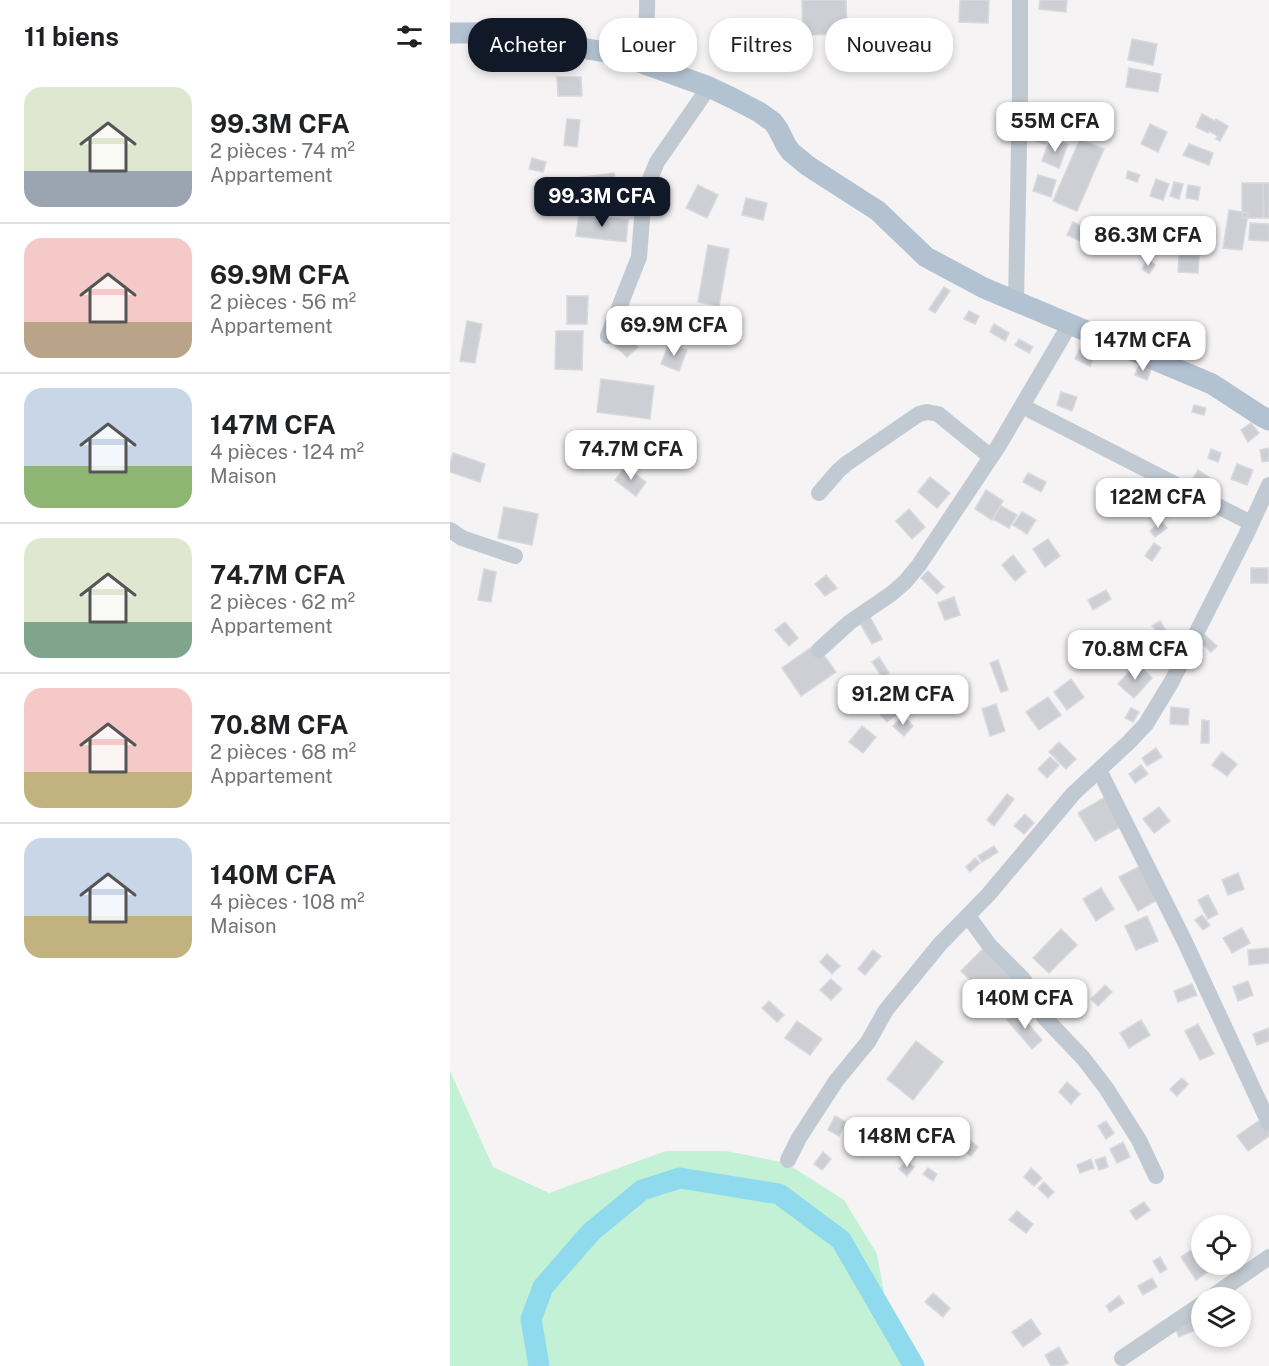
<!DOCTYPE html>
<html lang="fr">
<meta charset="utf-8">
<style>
body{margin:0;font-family:"Public Sans",sans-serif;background:#f2f2f2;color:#202124;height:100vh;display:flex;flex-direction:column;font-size:22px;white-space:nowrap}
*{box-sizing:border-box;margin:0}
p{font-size:20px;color:#757577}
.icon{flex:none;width:33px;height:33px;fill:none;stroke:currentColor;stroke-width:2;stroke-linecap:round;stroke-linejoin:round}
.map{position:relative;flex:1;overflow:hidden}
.sheet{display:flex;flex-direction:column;background:#fff;width:450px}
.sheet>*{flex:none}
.banner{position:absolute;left:18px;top:18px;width:570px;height:54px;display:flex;gap:12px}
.buttons{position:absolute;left:741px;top:1215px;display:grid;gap:12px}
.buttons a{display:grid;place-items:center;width:60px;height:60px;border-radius:50%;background:#fff;box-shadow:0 3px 9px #0003;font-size:30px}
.price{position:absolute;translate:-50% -51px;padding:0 14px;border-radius:12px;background:#fff;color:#222;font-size:20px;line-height:39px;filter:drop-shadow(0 2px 3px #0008)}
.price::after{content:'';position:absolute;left:50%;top:36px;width:18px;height:14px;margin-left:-9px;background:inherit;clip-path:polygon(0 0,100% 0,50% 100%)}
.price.active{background:#111827;color:#fff}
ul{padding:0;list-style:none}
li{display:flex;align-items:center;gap:18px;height:150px;padding:0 24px}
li+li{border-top:2px solid #e0e0e0}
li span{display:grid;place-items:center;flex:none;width:168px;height:120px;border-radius:18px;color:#555}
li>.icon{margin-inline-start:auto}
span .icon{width:72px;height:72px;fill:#fffc;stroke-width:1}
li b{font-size:26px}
h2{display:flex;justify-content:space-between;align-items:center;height:72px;padding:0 24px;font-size:26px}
.chip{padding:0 21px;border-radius:24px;background:#fff;box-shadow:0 3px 9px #0003;font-size:21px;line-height:54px}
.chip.active{background:#111827;color:#fff}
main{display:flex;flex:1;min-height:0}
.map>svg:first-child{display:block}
.green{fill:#c3f1d5}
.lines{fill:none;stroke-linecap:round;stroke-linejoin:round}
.river{stroke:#90daee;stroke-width:21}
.building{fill:#cdcfd5;stroke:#d7d9de;stroke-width:1.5}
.minor{stroke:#c1cad2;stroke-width:16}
.major{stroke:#b3c2d1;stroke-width:21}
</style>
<main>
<section class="sheet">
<h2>11 biens<svg class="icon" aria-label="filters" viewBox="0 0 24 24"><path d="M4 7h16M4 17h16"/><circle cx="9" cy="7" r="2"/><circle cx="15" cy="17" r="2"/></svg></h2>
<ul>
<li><span style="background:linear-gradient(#dfe7d0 70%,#9aa5b1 0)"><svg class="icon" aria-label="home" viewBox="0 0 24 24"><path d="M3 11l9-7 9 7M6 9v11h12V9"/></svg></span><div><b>99.3M CFA</b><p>2 pièces · 74 m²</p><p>Appartement</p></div></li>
<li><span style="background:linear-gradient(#f6c9c9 70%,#b9a48a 0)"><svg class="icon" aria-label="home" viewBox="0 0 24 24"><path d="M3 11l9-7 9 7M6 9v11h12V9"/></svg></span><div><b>69.9M CFA</b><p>2 pièces · 56 m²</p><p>Appartement</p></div></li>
<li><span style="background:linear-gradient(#c9d6e8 65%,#8fb573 0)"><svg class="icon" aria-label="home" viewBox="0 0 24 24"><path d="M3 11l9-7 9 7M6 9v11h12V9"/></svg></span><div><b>147M CFA</b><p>4 pièces · 124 m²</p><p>Maison</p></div></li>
<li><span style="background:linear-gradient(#dfe7d0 70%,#7fa58c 0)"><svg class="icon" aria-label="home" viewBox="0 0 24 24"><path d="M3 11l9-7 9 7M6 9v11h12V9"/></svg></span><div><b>74.7M CFA</b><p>2 pièces · 62 m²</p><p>Appartement</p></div></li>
<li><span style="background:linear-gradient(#f6c9c9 70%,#c2b280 0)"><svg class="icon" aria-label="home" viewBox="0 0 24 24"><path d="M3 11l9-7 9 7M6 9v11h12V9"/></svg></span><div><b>70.8M CFA</b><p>2 pièces · 68 m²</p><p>Appartement</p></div></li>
<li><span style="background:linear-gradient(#c9d6e8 65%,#c2b280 0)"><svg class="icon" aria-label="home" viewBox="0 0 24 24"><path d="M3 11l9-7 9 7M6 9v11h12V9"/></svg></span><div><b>140M CFA</b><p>4 pièces · 108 m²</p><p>Maison</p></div></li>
</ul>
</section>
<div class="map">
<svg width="819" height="1366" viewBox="0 0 819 1366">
<rect width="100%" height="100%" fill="#f5f3f3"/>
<!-- green -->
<path class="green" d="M0 1071 43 1167 99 1193 216 1151H276L336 1163 394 1200 427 1254 439 1320 464 1366H0Z"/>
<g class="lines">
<!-- river -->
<path class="river" d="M89 1366 81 1319 93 1287 141 1232 192 1190 230 1178 329 1194 391 1240 464 1366"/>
</g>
<!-- building -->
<path class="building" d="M352 0H396L397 34 353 35Z
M510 0H539L538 23 509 22Z
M590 0H617L616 12 589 9Z
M682 39 707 44 703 65 678 60Z
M679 68 711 74 708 92 676 87Z
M107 77H131L132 96H108Z
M752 114 765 121 766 119 778 126 770 141 766 139 768 136 759 131 758 133 746 127Z
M578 118 600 125 595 144 572 137Z
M117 119 130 120 127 147 114 145Z
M700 124 717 132 708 152 691 144Z
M600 138 618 144 609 168 592 161Z
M630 139 654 149 627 211 603 201Z
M739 144 763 153 759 165 733 155Z
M82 158 96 162 93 172 79 169Z
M678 171 690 175 687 182 676 178Z
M164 173 167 188 122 194 120 179Z
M588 175 606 180 601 197 583 191Z
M706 179 719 184 713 200 700 196Z
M724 182 733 184 729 199 720 196Z
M792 183H813V218H792Z
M813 183H819V218H814Z
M248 185 268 195 257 218 236 208Z
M738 185 750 187 748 200 736 198Z
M296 198 317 203 313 220 292 215Z
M779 210 798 213 792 250 773 248Z
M129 214 178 220 176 242 126 236Z
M623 222 639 230 633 242 617 235Z
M800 223 819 224V241L799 240Z
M258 245 279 249 269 306 248 302Z
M729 255 749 256 748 273 728 272Z
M698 259 705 265 699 274 692 269Z
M494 287 500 291 485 313 479 309Z
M117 296H138L137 324H117Z
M519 311 529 316 525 324 514 319Z
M17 321 32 324 25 363 10 361Z
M544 324 559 333 555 341 540 332Z
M106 331H133L132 370 105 369Z
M175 335 188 347 177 357 165 346Z
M569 339 583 347 579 353 565 345Z
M633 342 648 348 640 366 625 359Z
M219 343 237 350 229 371 211 364Z
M689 365 701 369 697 380 685 375Z
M151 379 204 386 200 419 147 412Z
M611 392 627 397 622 411 607 405Z
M744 405 756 408 754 415 742 412Z
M801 423 809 433 798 442 791 430Z
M819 448V461L812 462 810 450Z
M761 449 771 453 768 462 758 458Z
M3 453 35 464 30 482 0 472V464Z
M787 464 803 470 797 485 781 479Z
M175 467 196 482 186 496 165 480Z
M748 470 763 480 755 493 740 483Z
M578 473 596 482 591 492 573 482Z
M480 477 500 493 487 508 468 492Z
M536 490 553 501 542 520 525 509Z
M551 506 567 515 559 528 543 519Z
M54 507 88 514 82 545 48 538Z
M459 509 475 527 462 539 446 521Z
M572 512 586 520 577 534 563 525Z
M711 521 717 528 705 537 700 531Z
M598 539 610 556 595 567 583 549Z
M704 543 711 548 702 561 695 556Z
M563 555 576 572 565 581 552 565Z
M801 568H818V583H801Z
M34 569 46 572 41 602 28 600Z
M478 571 494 587 487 594 471 578Z
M376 575 387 588 375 596 365 584Z
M656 590 661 599 643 610 638 600Z
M504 597 510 615 495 620 488 603Z
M418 613 432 639 422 644 407 618Z
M710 621 717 632 705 640 701 634 706 630 702 626Z
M335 622 348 638 339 646 325 630Z
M755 635 767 646 761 652 749 641Z
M366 644 386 672 351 696 332 668Z
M429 657 439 673 432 677 422 662Z
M548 660 558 690 551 692 540 663Z
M687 663 702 678 684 698 668 684Z
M621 679 634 697 617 710 604 692Z
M598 697 611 715 589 730 576 712Z
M434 699 446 715 437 722 424 707Z
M546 704 555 731 540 736 532 709Z
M721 707 739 709 738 725 720 724Z
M681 708 689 712 683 722 675 718Z
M453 716 463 726 454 736 443 726Z
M752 720 759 721V743H751Z
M412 726 426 737 413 753 399 742Z
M609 742 626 759 616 769 599 752Z
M706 748 712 757 697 766 692 758Z
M772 752 787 764 777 776 762 765Z
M600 757 609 765 597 778 588 769Z
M691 765 698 774 685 783 679 774Z
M557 794 564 799 544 826 537 820Z
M655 797 672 826 645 841 628 813Z
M709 807 720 821 704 833 693 819Z
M575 814 584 823 574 834 564 826Z
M544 846 548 852 532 862 528 856Z
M525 858 530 863 520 872 516 867Z
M690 866 709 899 688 911 669 877Z
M788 873 794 889 778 895 772 880Z
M651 888 664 909 646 921 633 899Z
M758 895 768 914 758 919 748 900Z
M752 915 760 925 753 930 745 920Z
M697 916 708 941 686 950 675 926Z
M792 928 800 943 782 953 773 938Z
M611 929 627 945 599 973 583 958Z
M819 948V963L799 965 798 950Z
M533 949 567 982 545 1005 511 971Z
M423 950 431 956 415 975 408 969Z
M377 954 390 966 382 974 370 962Z
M381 979 392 989 381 1000 370 990Z
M798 981 803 995 788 1001 783 987Z
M742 984 747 995 728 1002 724 991Z
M655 985 662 992 648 1006 641 999Z
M319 1001 334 1015 327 1022 312 1008Z
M568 1012 592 1040 582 1049 557 1020Z
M691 1020 700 1035 679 1048 670 1033Z
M347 1021 372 1039 360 1055 335 1038Z
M748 1024 764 1054 750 1060 735 1031Z
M819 1028V1041L807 1045 803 1034Z
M466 1041 493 1062 463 1100 437 1079Z
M732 1078 738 1084 727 1096 720 1089Z
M617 1082 630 1094 621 1104 609 1092Z
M385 1116 396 1122 389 1136 378 1130Z
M813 1118 819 1127V1136L798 1151 787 1136Z
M656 1121 664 1133 656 1139 648 1126Z
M408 1125 422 1136 416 1143 402 1133Z
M521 1141 528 1147 521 1156 513 1150Z
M673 1142 680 1157 667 1163 660 1149Z
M373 1152 381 1159 372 1170 364 1164Z
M655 1157 658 1167 649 1170 645 1160Z
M641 1159 644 1168 630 1173 627 1165Z
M457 1161 464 1167 457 1176 449 1169Z
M478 1168 487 1174 483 1181 473 1174Z
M581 1168 592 1178 584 1186 574 1177Z
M594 1182 604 1192 598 1198 588 1188Z
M694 1202 700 1210 686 1220 680 1211Z
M567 1211 583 1224 576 1233 559 1220Z
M746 1247 752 1255V1264H758L761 1270 746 1280 731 1257Z
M710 1257 717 1269 710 1273 703 1261Z
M702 1278 707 1287 693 1295 688 1286Z
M483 1293 500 1308 493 1317 475 1302Z
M669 1296 674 1303 660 1312 656 1306Z
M742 1318 747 1329 729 1337 724 1325Z
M581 1319 591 1334 573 1347 562 1332Z
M609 1347 618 1363 612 1366H601L595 1355Z"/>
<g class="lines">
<!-- minor -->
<path class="minor" d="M189 62C194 41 198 22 197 0
M566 301 570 93V0
M158 336 189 257 193 206 195 191 207 162 259 87
M572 406 801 523
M369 493 388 471 396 464 469 414 477 412 488 414 541 457
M0 530 12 538 65 556
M369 650 400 622 441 594 455 582 469 565 549 445 620 324
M649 770 734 940 819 1123
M518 916 540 946 573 979 580 989 594 1017 633 1058 656 1088 689 1140 706 1176
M338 1160 349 1138 386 1081 418 1042 436 1010 490 944 538 895 623 794 679 742 696 724 722 681 796 535 819 485
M760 1298 819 1257
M672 1358 752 1304"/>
<!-- major -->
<path class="major" d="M0 33H43L167 54 259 87 282 98 309 112 323 122 328 129 336 145 341 152 358 166 428 211 476 257 534 288 762 384 811 416 819 420"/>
</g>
</svg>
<div class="buttons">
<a><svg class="icon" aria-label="locate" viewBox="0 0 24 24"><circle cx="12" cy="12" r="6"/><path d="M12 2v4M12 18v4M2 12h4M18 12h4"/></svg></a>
<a><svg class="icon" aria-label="layers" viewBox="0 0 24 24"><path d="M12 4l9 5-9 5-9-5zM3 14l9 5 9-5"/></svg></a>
</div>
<b class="price" style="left:605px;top:153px">55M CFA</b>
<b class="price active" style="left:152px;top:228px">99.3M CFA</b>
<b class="price" style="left:698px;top:267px">86.3M CFA</b>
<b class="price" style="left:224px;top:357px">69.9M CFA</b>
<b class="price" style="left:693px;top:372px">147M CFA</b>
<b class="price" style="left:181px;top:481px">74.7M CFA</b>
<b class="price" style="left:708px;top:529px">122M CFA</b>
<b class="price" style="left:685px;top:681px">70.8M CFA</b>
<b class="price" style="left:453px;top:726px">91.2M CFA</b>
<b class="price" style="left:575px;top:1030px">140M CFA</b>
<b class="price" style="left:457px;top:1168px">148M CFA</b>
<div class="banner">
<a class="chip active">Acheter</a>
<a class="chip">Louer</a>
<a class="chip">Filtres</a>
<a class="chip">Nouveau</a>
</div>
</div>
</main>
